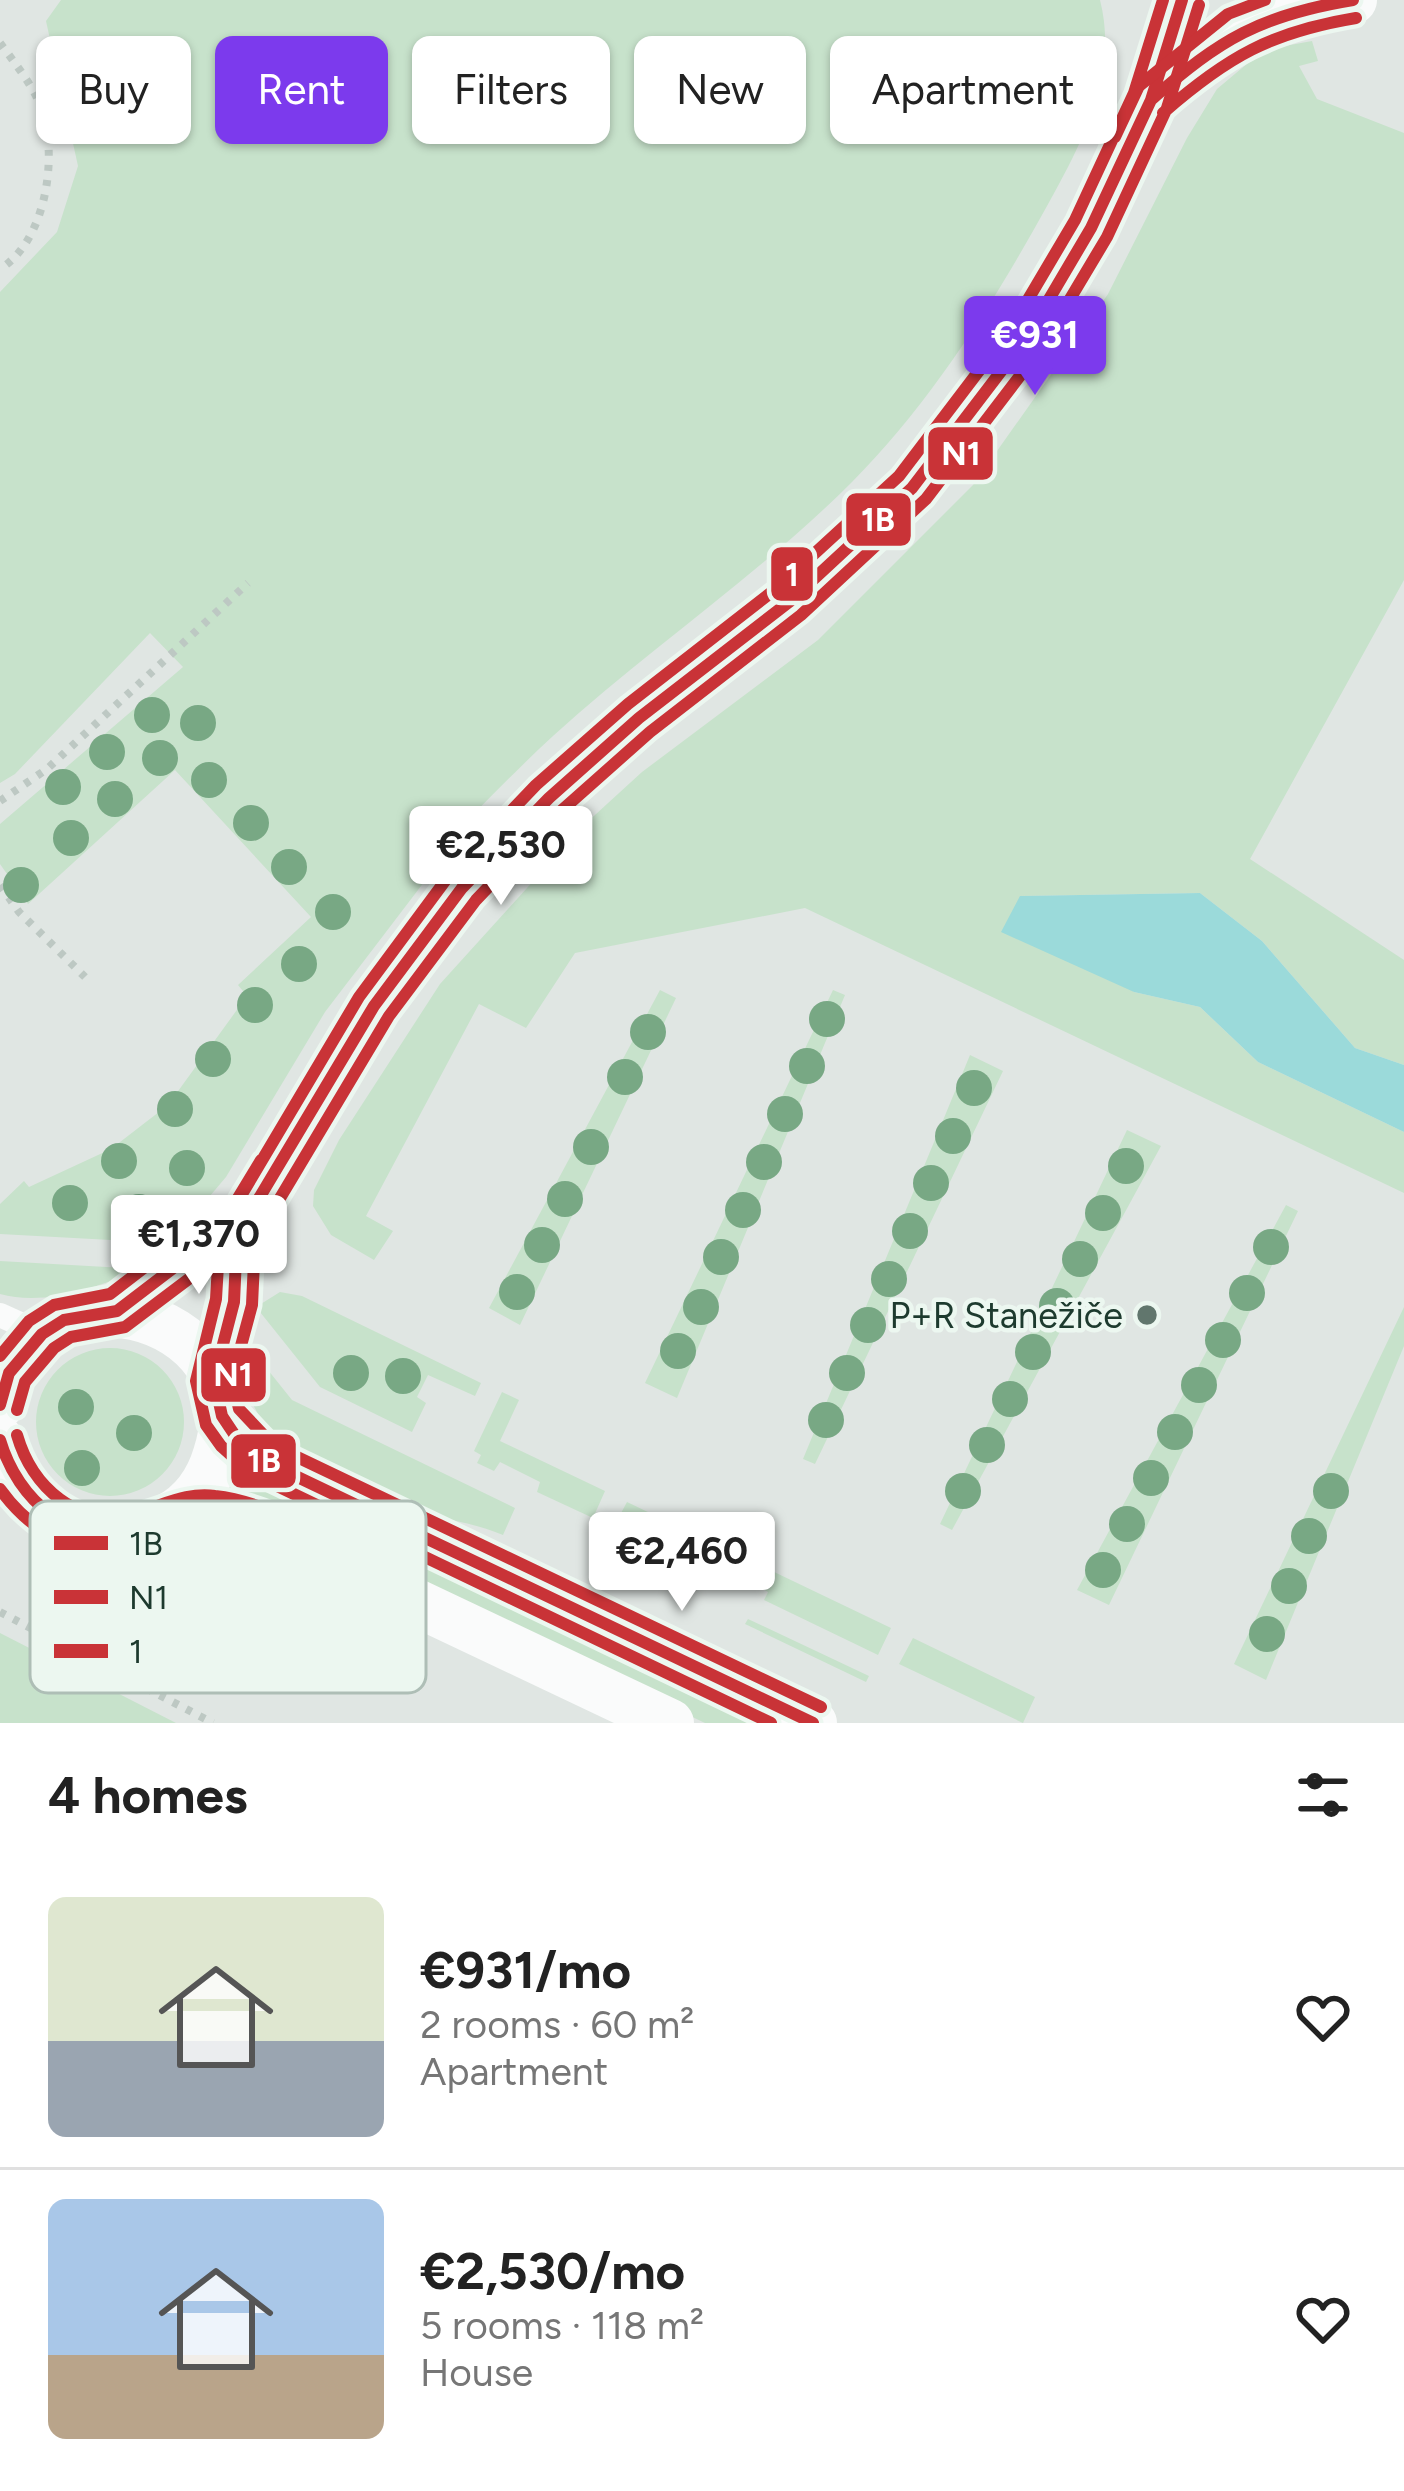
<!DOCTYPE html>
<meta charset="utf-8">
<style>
body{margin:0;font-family:Figtree,sans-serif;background:#f6f6f6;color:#222;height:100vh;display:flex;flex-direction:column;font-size:45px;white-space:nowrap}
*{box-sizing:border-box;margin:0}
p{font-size:39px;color:#767676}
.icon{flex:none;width:66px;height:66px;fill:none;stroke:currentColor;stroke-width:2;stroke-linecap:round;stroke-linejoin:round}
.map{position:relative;height:1723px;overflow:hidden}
.details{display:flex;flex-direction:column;background:#fff;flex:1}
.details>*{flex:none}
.guide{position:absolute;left:36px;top:36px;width:1332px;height:108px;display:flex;gap:24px}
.price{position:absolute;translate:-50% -102px;padding:0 27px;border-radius:12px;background:#fff;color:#222;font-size:39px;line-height:78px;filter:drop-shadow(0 3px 6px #0008)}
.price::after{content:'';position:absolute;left:50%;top:72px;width:36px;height:27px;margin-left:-18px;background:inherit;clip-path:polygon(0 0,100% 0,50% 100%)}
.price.selected{background:#7c3aed;color:#fff}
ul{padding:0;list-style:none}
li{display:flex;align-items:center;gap:36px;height:300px;padding:0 48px}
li+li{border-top:3px solid #e0e0e0}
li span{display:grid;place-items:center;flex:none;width:336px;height:240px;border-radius:18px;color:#555}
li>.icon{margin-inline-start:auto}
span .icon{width:144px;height:144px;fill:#fffc;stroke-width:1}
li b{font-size:51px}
h2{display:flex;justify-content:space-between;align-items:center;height:144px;padding:0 48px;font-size:51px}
.pill{padding:0 42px;border-radius:18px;background:#fff;box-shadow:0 3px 9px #0004;font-size:42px;line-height:108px}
.pill.selected{background:#7c3aed;color:#fff}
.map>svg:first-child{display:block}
.green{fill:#c7e2cb}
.water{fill:#9bdada}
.building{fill:#c7ceca;stroke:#c8cfcc;stroke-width:3}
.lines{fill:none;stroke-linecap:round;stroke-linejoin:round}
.path{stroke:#bdc8c3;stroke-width:8;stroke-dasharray:6 9;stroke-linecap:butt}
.service{stroke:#fafbfb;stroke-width:24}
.minor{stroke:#fafbfb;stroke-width:48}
.bus-1-casing{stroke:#ecf7f0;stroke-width:21}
.bus-2-casing{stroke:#ecf7f0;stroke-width:21}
.bus-3-casing{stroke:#ecf7f0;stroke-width:21}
.bus-1{stroke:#c93337;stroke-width:12}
.bus-2{stroke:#c93337;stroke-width:12}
.bus-3{stroke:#c93337;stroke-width:12}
.tree{fill:#78a884}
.poi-dot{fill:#61766d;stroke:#ecf7f0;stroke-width:4.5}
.labels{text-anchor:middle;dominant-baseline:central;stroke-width:9;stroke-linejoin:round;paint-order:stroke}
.poi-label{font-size:36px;fill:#1d3a2e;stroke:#ecf7f0;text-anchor:end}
.key{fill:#ecf7f0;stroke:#aebeb6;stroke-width:3}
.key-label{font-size:33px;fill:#1d3a2e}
.line-badge{stroke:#ecf7f0;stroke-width:4.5}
.badge-label{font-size:33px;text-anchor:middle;font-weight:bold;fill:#fff}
</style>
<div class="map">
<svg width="1404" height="1723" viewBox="0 0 1404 1723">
<rect width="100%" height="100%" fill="#e0e6e3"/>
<!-- green -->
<path class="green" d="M61 0H1100C1119 74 1082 143 1047 206 993 304 931 402 852 482 759 575 650 648 553 736 515 771 479 809 442 846L431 862 434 869 325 1012 226 1177 166 1248 129 1241 0 1234V1204L24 1181 29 1187 111 1149 168 1105 247 996 238 985 311 917 175 770 28 904 0 864V824L183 667 150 633 15 774 0 783V292L57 232 78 166 46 21Z
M1312 41 1318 61 1299 66 1317 99 1404 133V580L1250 859 1404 960V1065L1355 1048 1262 941 1200 893 1021 896 1134 992 1200 1007 1258 1062 1404 1132V1193L805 908 575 953 526 1028 479 1004 366 1216 393 1231 374 1260 331 1235 313 1206 314 1190 339 1140 440 984 584 825 642 772 818 640 973 485 1108 294 1187 138 1217 89 1248 63 1279 47Z
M660 990 676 998 520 1325 489 1308Z
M833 990 845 995 677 1398 645 1383Z
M970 1055 1003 1071 815 1464 803 1459Z
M1127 1130 1161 1146 952 1530 940 1524Z
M1286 1205 1298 1211 1109 1605 1077 1590Z
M0 1261 142 1269C100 1286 46 1307 0 1294Z
M280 1292 302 1296 481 1383 475 1396 428 1375 417 1397 426 1403 412 1432 320 1387 256 1307Z
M1404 1307V1346L1266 1680 1234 1664Z
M244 1340 292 1400 515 1508 503 1535C470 1521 436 1519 404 1507 384 1500 364 1487 345 1478 281 1446 237 1420 244 1340Z
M36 1422a74 74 0 1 1 148 0a74 74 0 1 1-148 0Z
M502 1392 519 1400 500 1441 605 1491 593 1518 537 1492 540 1482 500 1462 494 1471 477 1463 481 1455 474 1451Z
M256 1475 768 1723H705L243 1503Z
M627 1502 673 1524 660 1551 613 1528Z
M770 1570 891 1628 878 1655 764 1600 768 1592 761 1588Z
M748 1619 869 1676 866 1682 745 1624Z
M0 1633 176 1723H0Z
M913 1638 1035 1697 1023 1723 899 1664Z"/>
<!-- water -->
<path class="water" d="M1200 893 1262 941 1355 1048 1404 1065V1132L1258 1062 1200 1007 1134 992 1001 932 1020 896Z"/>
<!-- building -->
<path class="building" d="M674 1527 714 1545 705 1564 665 1545Z"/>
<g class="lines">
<!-- path -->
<path class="path" d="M0 43C14 62 32 84 41 107 59 156 46 241 0 269
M0 801 47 769 248 583
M0 885 19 912 85 977
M0 1612 213 1723"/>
<!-- service -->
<path class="service" d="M0 1315 42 1334"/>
<!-- minor -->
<path class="minor" d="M1151 100C1223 35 1255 14 1353 0
M117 1311 189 1256 237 1235
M214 1379 234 1302 237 1235 374 1006 462 888 549 798 639 718 789 602 912 488 1025 340 1091 228 1151 100 1182 0
M0 1405C22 1251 265 1306 217 1454 209 1481 193 1504 168 1517 98 1555 15 1519 0 1440
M222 1416 234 1434 264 1461 813 1723
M176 1513 237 1518 670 1723"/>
<defs>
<path id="bus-1" d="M1151 100C1220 39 1261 15 1353 0
M0 1405 9 1373 42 1334 64 1320 117 1311 189 1256 237 1235
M0 1440C18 1501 71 1547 138 1531 166 1524 187 1509 218 1514 269 1522 315 1554 361 1576
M813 1723 264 1461 234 1434 222 1416 214 1379 234 1302 237 1235 374 1006 462 888 549 798 639 718 789 602 912 488 1025 340 1091 228 1151 100 1182 0"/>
<path id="bus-2" d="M1163 113C1227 57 1271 32 1356 18
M17 1410 25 1382 54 1348 71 1337 125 1327 198 1272 244 1251
M0 1489C33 1535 87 1564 145 1548 170 1540 190 1528 217 1532 265 1541 310 1571 353 1592
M821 1707 274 1446 239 1409 232 1379 252 1305 255 1240 389 1016 476 900 561 811 650 732 801 615 926 499 1039 351 1107 237 1167 108 1199 5"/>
<path id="bus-3" d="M1115 137 1139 86 1228 14 1265 0
M0 1356 29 1321 54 1305 110 1294 180 1240 224 1221 261 1160
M17 1435C32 1487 77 1528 134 1513 163 1506 185 1492 215 1496 270 1502 320 1536 369 1560
M771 1723 252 1474 221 1446 206 1425 196 1381 216 1299 220 1231 359 997 448 877 536 785 628 704 777 588 899 476 1010 330 1075 220 1134 93 1163 0"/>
</defs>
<!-- bus-1 casing -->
<use href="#bus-1" class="bus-1-casing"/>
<!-- bus-2 casing -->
<use href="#bus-2" class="bus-2-casing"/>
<!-- bus-3 casing -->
<use href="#bus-3" class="bus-3-casing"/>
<!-- bus-1 -->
<use href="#bus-1" class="bus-1"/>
<!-- bus-2 -->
<use href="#bus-2" class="bus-2"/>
<!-- bus-3 -->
<use href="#bus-3" class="bus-3"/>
</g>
<!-- trees -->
<g class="tree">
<circle cx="152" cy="715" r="18"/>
<circle cx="198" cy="723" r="18"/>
<circle cx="107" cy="752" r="18"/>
<circle cx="160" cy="758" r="18"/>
<circle cx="209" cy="780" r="18"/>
<circle cx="63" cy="787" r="18"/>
<circle cx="115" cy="799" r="18"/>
<circle cx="251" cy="823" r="18"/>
<circle cx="71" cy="838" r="18"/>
<circle cx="289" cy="867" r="18"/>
<circle cx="21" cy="885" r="18"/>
<circle cx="333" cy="912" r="18"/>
<circle cx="299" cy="964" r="18"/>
<circle cx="255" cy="1005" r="18"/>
<circle cx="827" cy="1019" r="18"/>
<circle cx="648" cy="1032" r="18"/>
<circle cx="213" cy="1059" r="18"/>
<circle cx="807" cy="1066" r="18"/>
<circle cx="625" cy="1077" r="18"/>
<circle cx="974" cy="1088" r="18"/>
<circle cx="175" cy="1109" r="18"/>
<circle cx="785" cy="1114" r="18"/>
<circle cx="953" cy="1136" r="18"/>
<circle cx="591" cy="1147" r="18"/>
<circle cx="119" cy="1161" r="18"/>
<circle cx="764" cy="1162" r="18"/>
<circle cx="1126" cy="1166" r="18"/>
<circle cx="187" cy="1168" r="18"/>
<circle cx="931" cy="1183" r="18"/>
<circle cx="565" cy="1199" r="18"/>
<circle cx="70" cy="1203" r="18"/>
<circle cx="743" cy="1210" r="18"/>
<circle cx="139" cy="1212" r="18"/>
<circle cx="1103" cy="1213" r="18"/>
<circle cx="910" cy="1231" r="18"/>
<circle cx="542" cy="1245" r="18"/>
<circle cx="1271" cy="1247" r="18"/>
<circle cx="721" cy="1257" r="18"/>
<circle cx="1080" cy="1259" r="18"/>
<circle cx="889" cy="1279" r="18"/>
<circle cx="517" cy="1292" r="18"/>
<circle cx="1247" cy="1293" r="18"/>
<circle cx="1057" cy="1306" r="18"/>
<circle cx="701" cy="1307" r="18"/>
<circle cx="868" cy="1325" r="18"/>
<circle cx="1223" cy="1340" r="18"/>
<circle cx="678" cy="1351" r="18"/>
<circle cx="1033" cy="1352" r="18"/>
<circle cx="351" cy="1373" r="18"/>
<circle cx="847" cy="1373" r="18"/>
<circle cx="403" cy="1376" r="18"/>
<circle cx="1199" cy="1385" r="18"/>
<circle cx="1010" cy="1399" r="18"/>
<circle cx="76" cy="1407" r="18"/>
<circle cx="826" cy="1420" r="18"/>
<circle cx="1175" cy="1432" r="18"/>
<circle cx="134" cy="1433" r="18"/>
<circle cx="987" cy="1445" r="18"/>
<circle cx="82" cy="1468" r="18"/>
<circle cx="1151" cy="1478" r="18"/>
<circle cx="963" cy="1491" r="18"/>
<circle cx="1331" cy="1491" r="18"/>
<circle cx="1127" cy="1524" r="18"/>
<circle cx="1309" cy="1536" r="18"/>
<circle cx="1103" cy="1570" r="18"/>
<circle cx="1289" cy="1586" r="18"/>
<circle cx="1267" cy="1634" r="18"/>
</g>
<!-- markers -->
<circle class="poi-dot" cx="1147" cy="1315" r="12"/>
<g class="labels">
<!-- poi labels -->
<g class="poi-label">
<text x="1123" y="1315">P+R Stanežiče</text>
</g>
</g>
<!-- legend -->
<rect x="30" y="1501" width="396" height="192" rx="18" class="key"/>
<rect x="54" y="1536" width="54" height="14" fill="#c93337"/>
<rect x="54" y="1590" width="54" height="14" fill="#c93337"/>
<rect x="54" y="1644" width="54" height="14" fill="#c93337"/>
<g class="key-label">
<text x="129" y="1555">1B</text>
<text x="129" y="1609">N1</text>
<text x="129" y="1663">1</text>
</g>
<g class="line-badge">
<rect x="926" y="425" width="69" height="57" rx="12" fill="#c93337"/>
<rect x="844" y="491" width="69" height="57" rx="12" fill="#c93337"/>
<rect x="769" y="545" width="46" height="58" rx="12" fill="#c93337"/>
<rect x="199" y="1346" width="69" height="58" rx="12" fill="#c93337"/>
<rect x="229" y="1432" width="69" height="58" rx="12" fill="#c93337"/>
</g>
<g class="badge-label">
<text x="961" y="465">N1</text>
<text x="878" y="531">1B</text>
<text x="792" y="586">1</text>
<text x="233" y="1386">N1</text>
<text x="264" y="1472">1B</text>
</g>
</svg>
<b class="price selected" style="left:1035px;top:398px">€931</b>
<b class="price" style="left:501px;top:908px">€2,530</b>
<b class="price" style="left:199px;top:1297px">€1,370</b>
<b class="price" style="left:682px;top:1614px">€2,460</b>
<div class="guide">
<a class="pill">Buy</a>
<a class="pill selected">Rent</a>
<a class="pill">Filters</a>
<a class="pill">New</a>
<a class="pill">Apartment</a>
</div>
</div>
<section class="details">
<h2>4 homes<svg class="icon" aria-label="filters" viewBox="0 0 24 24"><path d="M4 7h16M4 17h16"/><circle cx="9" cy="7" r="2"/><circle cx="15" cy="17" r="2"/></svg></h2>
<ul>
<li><span style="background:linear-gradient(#dfe7d0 60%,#9aa5b1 0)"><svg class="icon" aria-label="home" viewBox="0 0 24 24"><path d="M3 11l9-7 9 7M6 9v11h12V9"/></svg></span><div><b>€931/mo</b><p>2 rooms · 60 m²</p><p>Apartment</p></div><svg class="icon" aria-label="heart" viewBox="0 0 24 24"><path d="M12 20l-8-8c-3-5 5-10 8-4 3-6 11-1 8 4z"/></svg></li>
<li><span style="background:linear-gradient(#a9c7e8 65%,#b9a48a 0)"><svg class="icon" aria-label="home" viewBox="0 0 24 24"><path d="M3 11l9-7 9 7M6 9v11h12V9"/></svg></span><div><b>€2,530/mo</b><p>5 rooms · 118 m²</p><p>House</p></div><svg class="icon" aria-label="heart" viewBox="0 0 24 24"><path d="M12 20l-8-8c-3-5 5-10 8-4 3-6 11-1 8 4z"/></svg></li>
</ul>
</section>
